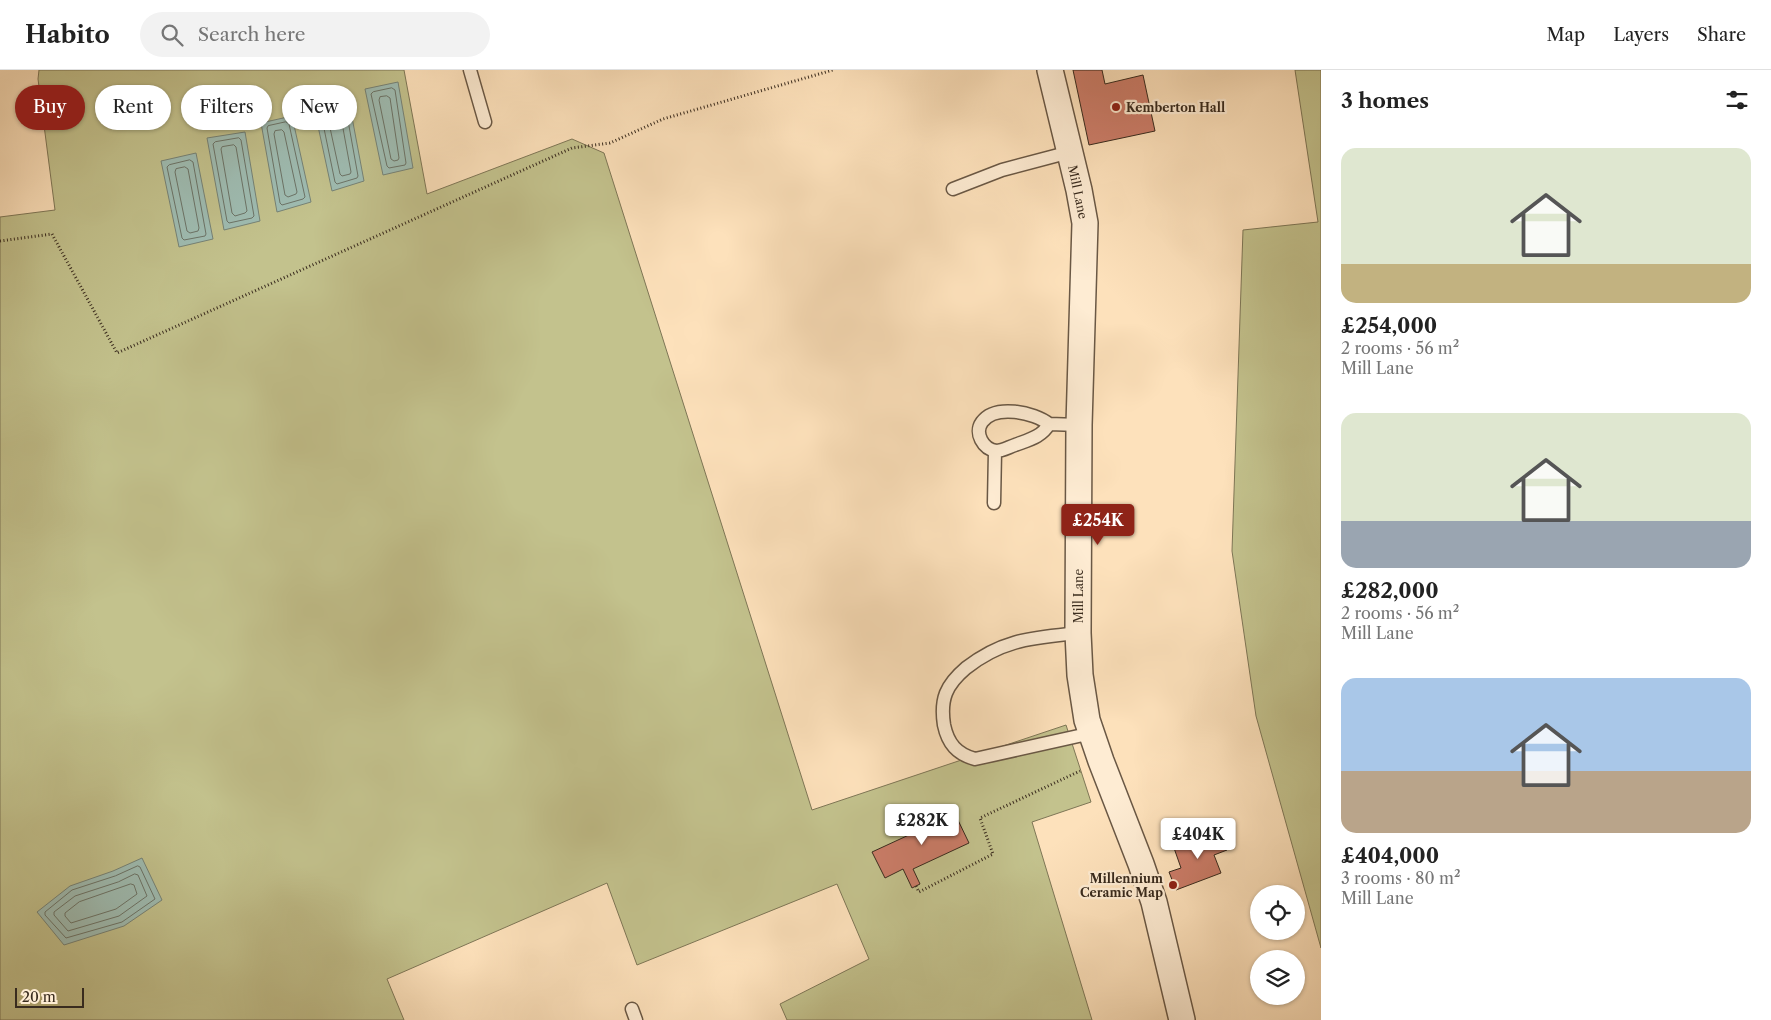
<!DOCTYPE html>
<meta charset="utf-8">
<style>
body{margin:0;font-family:"Libre Caslon Text",serif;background:#f2f2f2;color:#222;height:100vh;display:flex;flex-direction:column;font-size:19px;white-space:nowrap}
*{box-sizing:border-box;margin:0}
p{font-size:16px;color:#767676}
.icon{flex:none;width:28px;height:28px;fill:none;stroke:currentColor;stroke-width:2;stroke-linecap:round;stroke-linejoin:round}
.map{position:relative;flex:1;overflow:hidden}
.panel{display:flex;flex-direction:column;background:#fff;width:450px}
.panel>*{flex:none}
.top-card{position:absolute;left:15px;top:15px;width:475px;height:45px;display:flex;gap:10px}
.fabs{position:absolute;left:1250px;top:815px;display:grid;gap:10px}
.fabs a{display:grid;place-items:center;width:55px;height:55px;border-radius:50%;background:#fff;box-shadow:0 1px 4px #0004;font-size:25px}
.scale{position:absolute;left:15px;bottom:12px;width:69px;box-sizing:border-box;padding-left:5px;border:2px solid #392b1e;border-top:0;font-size:14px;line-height:18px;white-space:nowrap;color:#392b1e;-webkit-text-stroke:4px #feecd3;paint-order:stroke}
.price{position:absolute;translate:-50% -42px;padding:0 11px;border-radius:5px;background:#fff;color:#222;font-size:16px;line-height:32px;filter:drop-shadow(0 1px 2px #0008)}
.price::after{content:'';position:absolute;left:50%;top:30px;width:15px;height:11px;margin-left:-8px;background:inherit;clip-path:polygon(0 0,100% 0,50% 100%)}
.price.on{background:#8f2418;color:#fff}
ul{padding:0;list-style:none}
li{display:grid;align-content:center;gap:10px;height:265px;padding:0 20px}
li span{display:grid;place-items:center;height:155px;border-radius:15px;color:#555}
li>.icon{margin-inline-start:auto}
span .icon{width:90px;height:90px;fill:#fffc;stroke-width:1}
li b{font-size:21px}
h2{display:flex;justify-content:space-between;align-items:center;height:60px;padding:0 20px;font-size:21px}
.pill{padding:0 18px;border-radius:22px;background:#fff;box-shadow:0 1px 4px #0004;font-size:18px;line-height:45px}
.pill.on{background:#8f2418;color:#fff}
header{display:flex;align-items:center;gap:30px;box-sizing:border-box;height:70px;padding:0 25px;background:#fff;border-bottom:1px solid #e0e0e0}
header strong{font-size:24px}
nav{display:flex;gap:28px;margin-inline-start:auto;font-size:18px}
.search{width:350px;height:45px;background:#f2f2f2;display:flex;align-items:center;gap:12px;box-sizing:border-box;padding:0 18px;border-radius:28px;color:#767676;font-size:19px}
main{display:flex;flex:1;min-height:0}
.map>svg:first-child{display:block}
.green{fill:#c3c28d;stroke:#7e7656}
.water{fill:#9fbdb3;stroke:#768377}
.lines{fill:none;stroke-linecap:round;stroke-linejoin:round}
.shore{stroke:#6c7468;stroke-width:1}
.building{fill:#cb7d69;stroke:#392b1e}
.service-casing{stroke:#6a5845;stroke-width:15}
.minor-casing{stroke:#6a5845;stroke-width:28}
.path{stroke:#392b1e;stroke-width:3;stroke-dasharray:1 2.5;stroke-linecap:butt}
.service{stroke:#feecd3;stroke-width:12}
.minor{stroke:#feecd3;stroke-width:25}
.poi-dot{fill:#8f2418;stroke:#feecd3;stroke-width:2}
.labels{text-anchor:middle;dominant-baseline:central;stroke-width:4.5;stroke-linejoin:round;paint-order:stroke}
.poi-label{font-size:12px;font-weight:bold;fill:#392b1e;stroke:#feecd3;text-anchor:start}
.street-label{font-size:12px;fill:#392b1e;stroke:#feecd3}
</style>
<header>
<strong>Habito</strong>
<div class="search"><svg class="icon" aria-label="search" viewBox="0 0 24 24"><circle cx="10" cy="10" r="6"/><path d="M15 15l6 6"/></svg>Search here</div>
<nav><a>Map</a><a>Layers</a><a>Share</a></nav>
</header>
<main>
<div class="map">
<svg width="1321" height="950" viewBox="0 0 1321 950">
<rect width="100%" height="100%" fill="#fde1bb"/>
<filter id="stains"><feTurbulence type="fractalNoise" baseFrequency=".004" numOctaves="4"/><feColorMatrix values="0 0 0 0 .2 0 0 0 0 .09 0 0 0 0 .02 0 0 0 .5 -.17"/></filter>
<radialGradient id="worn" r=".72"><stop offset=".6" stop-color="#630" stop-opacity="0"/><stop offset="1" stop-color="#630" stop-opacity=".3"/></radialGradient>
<!-- green -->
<path class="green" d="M39 0H404L427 124 572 69 604 83 812 740 1066 655 1091 732 1032 752 1092 950H787L780 934 869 889 837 814 637 895 607 813 387 909 404 950H0V147L55 140 38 9Z
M1295 0H1321V878L1256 646 1232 481 1243 160 1318 152Z"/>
<!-- water -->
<path class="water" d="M398 12 413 98 383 105 365 19Z
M348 26 364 111 332 121 313 33Z
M292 46 311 132 277 142 261 53Z
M245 62 260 151 224 160 207 68Z
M196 83 213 169 179 177 161 91Z
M142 788 162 830 124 856 64 875 37 842 70 816 113 801Z"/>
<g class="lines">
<!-- shore -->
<path class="shore" d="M392 18 395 20 406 93 405 95 389 98 387 96 371 24 373 22Z
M387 26 390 28 399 88 398 90 394 91 391 89 379 30 380 27Z
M342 32 345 34 358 106 357 108 337 114 335 112 320 39 322 37Z
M337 40 340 42 351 102 350 104 342 106 340 104 327 44 329 42Z
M286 52 289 54 305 127 303 129 282 135 280 133 267 58 268 56Z
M282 60 284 62 297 122 296 124 288 127 285 125 274 64 275 61Z
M239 68 241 70 254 146 252 148 229 153 227 151 213 74 215 72Z
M234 75 236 77 247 141 245 143 235 146 232 143 221 79 222 77Z
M190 90 193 92 206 164 205 166 184 170 182 168 167 97 169 95Z
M185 97 188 99 199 158 198 161 190 163 187 161 175 102 176 99Z
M138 796 140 797 155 829 122 852 66 868 45 845V842L72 820 115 806Z
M135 804 138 805 147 826 119 846 68 861 54 845V842L75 826 118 812Z
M131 814 134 815 137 824 116 839 71 853 65 846V843L79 832Z"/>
</g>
<!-- building -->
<path class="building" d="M1073 0H1102L1105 14 1143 5 1155 61 1089 75Z
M942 737 947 749 956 746 969 773 913 799 920 814 912 818 903 799 885 808 872 782 924 758 919 748Z
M1220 760 1227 780 1214 785 1221 803 1176 820 1169 802 1181 798 1174 778Z"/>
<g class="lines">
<defs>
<path id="service" d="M470 0 485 52
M953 119 1002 100 1070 82
M1049 354C1034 342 995 334 982 352 974 363 983 379 996 381 1002 381 1009 377 1015 375 1028 370 1042 367 1049 354L1079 355
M994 433 995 381
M1078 563C1033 568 1003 569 966 598 946 615 940 629 944 655 948 674 957 684 975 689L1092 663
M632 939 636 950"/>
<path id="minor" d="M1050 0 1079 120 1085 153 1079 355 1078 563 1080 605 1087 650 1101 691 1141 794 1154 832 1182 950"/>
</defs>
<!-- service casing -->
<use href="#service" class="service-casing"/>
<!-- minor casing -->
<use href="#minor" class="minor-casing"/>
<!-- path -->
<path class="path" d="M0 171 52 164 117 283 572 78 610 73 663 49 833 0
M916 816 919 822 993 784 980 748 1080 701"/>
<!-- service -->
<use href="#service" class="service"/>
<!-- minor -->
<use href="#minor" class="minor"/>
</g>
<!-- markers -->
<g class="poi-dot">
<circle cx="1116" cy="37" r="5"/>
<circle cx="1173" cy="815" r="5"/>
</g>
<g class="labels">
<!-- poi labels -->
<g class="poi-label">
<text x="1126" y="37">Kemberton Hall</text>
<text x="1163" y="808" text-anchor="end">Millennium<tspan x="1163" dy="14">Ceramic Map</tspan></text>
</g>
<!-- street labels -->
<g class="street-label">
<text transform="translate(1078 122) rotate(78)">Mill Lane</text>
<text transform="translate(1078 526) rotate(-90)">Mill Lane</text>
</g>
</g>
<rect width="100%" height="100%" filter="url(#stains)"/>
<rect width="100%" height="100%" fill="url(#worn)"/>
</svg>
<div class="fabs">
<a><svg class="icon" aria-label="locate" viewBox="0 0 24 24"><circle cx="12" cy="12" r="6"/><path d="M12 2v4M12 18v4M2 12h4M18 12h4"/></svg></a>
<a><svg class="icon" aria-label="layers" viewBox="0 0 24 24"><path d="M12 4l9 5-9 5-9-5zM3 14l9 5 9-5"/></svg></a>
</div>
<div class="scale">20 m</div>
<b class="price on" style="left:1098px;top:476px">£254K</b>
<b class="price" style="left:922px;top:776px">£282K</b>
<b class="price" style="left:1198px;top:790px">£404K</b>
<div class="top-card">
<a class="pill on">Buy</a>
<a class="pill">Rent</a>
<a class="pill">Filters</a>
<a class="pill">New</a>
</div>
</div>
<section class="panel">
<h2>3 homes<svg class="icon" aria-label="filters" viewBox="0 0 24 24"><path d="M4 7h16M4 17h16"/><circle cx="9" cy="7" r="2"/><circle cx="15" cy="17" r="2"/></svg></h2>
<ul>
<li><span style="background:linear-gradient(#dfe7d0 75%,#c2b280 0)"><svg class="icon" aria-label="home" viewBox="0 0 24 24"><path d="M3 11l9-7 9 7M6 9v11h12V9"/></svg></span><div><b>£254,000</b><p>2 rooms · 56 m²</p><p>Mill Lane</p></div></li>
<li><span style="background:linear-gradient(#dfe7d0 70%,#9aa5b1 0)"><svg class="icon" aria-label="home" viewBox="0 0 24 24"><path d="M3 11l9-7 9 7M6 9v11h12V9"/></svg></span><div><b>£282,000</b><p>2 rooms · 56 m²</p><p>Mill Lane</p></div></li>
<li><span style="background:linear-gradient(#a9c7e8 60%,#b9a48a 0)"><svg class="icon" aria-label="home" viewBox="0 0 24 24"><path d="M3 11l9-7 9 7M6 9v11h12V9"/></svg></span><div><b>£404,000</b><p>3 rooms · 80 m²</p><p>Mill Lane</p></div></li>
</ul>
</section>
</main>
